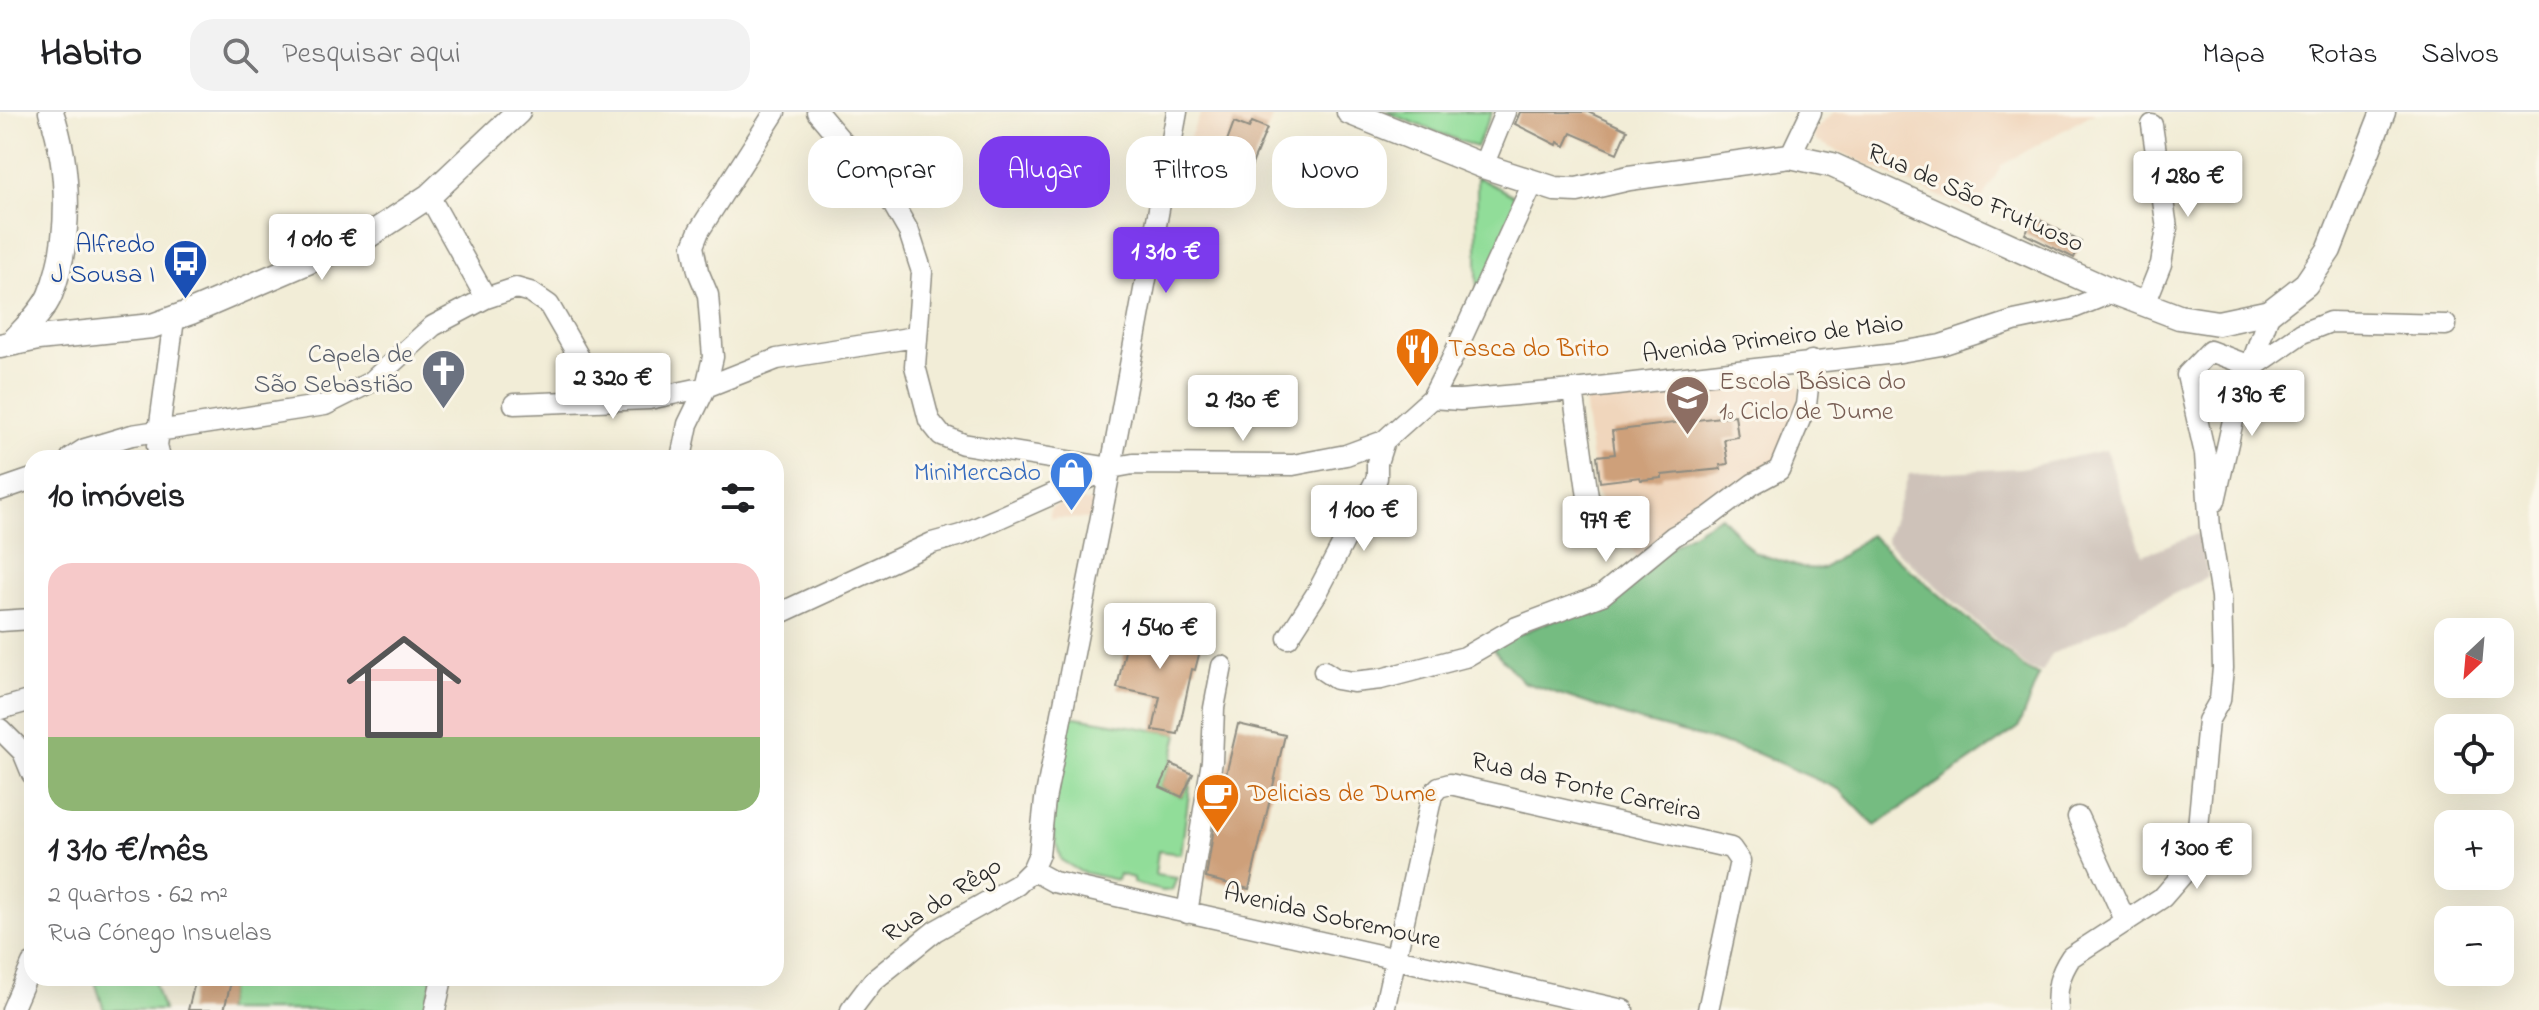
<!DOCTYPE html>
<html lang="pt">
<meta charset="utf-8">
<style>
body{margin:0;font-family:"Indie Flower",sans-serif;background:#f2f2f2;color:#202124;height:100vh;display:flex;flex-direction:column;font-size:30px;white-space:nowrap}
*{box-sizing:border-box;margin:0}
p{font-size:26px;color:#757577}
.icon{flex:none;width:44px;height:44px;fill:none;stroke:currentColor;stroke-width:2;stroke-linecap:round;stroke-linejoin:round}
.map{position:relative;flex:1;overflow:hidden}
.panel{position:absolute;left:24px;top:338px;width:760px;height:536px;display:flex;flex-direction:column;background:#fff;border-radius:24px;box-shadow:0 8px 32px #0002}
.panel>*{flex:none}
.guide{position:absolute;left:808px;top:24px;width:760px;height:72px;display:flex;gap:16px}
.needle{width:52px;rotate:206deg}
.buttons{position:absolute;left:2434px;top:506px;display:grid;gap:16px}
.buttons a{display:grid;place-items:center;width:80px;height:80px;border-radius:16px;background:#fff;box-shadow:0 8px 32px #0002;font-size:40px}
.price{position:absolute;translate:-50% -68px;padding:0 18px;border-radius:8px;background:#fff;color:#222;font-size:26px;line-height:52px;filter:drop-shadow(0 2px 4px #0008)}
.price::after{content:'';position:absolute;left:50%;top:48px;width:24px;height:18px;margin-left:-12px;background:inherit;clip-path:polygon(0 0,100% 0,50% 100%)}
.price.selected{background:#7c3aed;color:#fff}
ul{padding:0;list-style:none}
li{display:grid;align-content:center;gap:16px;height:424px;padding:0 24px}
li span{display:grid;place-items:center;height:248px;border-radius:24px;color:#555}
li>.icon{margin-inline-start:auto}
span .icon{width:144px;height:144px;fill:#fffc;stroke-width:1}
li b{font-size:34px}
h2{display:flex;justify-content:space-between;align-items:center;height:96px;padding:0 24px;font-size:34px}
.chip{padding:0 28px;border-radius:24px;background:#fff;box-shadow:0 8px 32px #0002;font-size:28px;line-height:72px}
.chip.selected{background:#7c3aed;color:#fff}
header{display:flex;align-items:center;gap:48px;box-sizing:border-box;height:112px;padding:0 40px;background:#fff;border-bottom:2px solid #e0e0e0}
header strong{font-size:38px}
nav{display:flex;gap:44px;margin-inline-start:auto;font-size:28px}
.search{width:560px;height:72px;background:#f2f2f2;display:flex;align-items:center;gap:20px;box-sizing:border-box;padding:0 28px;border-radius:24px;color:#757577;font-size:30px}
.map>svg:first-child{display:block}
.built{fill:#f0d6bc}
.industrial{fill:#cec2b9}
.green{fill:#91dd99;stroke:#5e8462;stroke-width:2}
.forest{fill:#74bc81;stroke:#507456;stroke-width:2}
.building{fill:#cea07a}
.lines{fill:none;stroke-linecap:round;stroke-linejoin:round}
.minor-casing{stroke:#8e8c81;stroke-width:23}
.tertiary-casing{stroke:#8e8c81;stroke-width:27}
.minor{stroke:#fff;stroke-width:20}
.tertiary{stroke:#fff;stroke-width:24}
.labels{text-anchor:middle;dominant-baseline:central;stroke-width:6;stroke-linejoin:round;paint-order:stroke}
.street-label{font-size:26px;fill:#2b2b2b;stroke:#fbf7ec}
.transit-label{font-size:26px;fill:#164399;stroke:#fbf7ec;text-anchor:end}
.food-label{font-size:26px;fill:#c56008;stroke:#fbf7ec;text-anchor:start}
.worship-label{font-size:26px;fill:#5b616d;stroke:#fbf7ec;text-anchor:end}
.education-label{font-size:26px;fill:#785e54;stroke:#fbf7ec;text-anchor:start}
.shop-label{font-size:26px;fill:#366cbe;stroke:#fbf7ec;text-anchor:end}
</style>
<header>
<strong>Habito</strong>
<div class="search"><svg class="icon" aria-label="search" viewBox="0 0 24 24"><circle cx="10" cy="10" r="6"/><path d="M15 15l6 6"/></svg>Pesquisar aqui</div>
<nav><a>Mapa</a><a>Rotas</a><a>Salvos</a></nav>
</header>
<div class="map">
<svg width="2539" height="898" viewBox="0 0 2539 898">
<rect width="100%" height="100%" fill="#fbf7ec"/>
<filter id="ink" filterUnits="userSpaceOnUse"><feTurbulence type="fractalNoise" baseFrequency=".0125" numOctaves="2"/><feDisplacementMap in="SourceGraphic" scale="16" xChannelSelector="R" yChannelSelector="G"/><feConvolveMatrix kernelMatrix="1 2 1 2 8 2 1 2 1" color-interpolation-filters="sRGB"/></filter>
<filter id="wash" filterUnits="userSpaceOnUse"><feTurbulence type="fractalNoise" baseFrequency=".006" numOctaves="4" result="noise"/><feDisplacementMap in="SourceGraphic" scale="32" xChannelSelector="R" yChannelSelector="G"/><feGaussianBlur stdDeviation="1.8" result="paint"/><feColorMatrix in="noise" values="0 0 0 0 0 0 0 0 0 0 0 0 0 0 0 0 0 1.4 0 .05"/><feComposite in="paint" operator="in"/></filter>
<g filter="url(#wash)">
<rect width="100%" height="100%" fill="#f2edd7"/>
<!-- built -->
<path class="built" d="M1202 0H1275L1246 67 1188 38 1191 22Z
M1834 0H2095L2002 53 1974 100 1816 29 1813 20Z
M1783 259 1800 275 1798 297 1775 354 1638 447 1596 380 1584 287Z
M1074 387 1097 391 1093 407 1050 406V396Z"/>
<!-- industrial -->
<path class="industrial" d="M2106 338 2143 443 2199 421 2208 465 2052 542 2042 560 2029 557 1886 429 1909 362 2021 356Z"/>
<!-- green -->
<path class="green" d="M1385 0H1492L1476 35Z
M1477 65 1524 89 1477 192Z
M1069 604 1178 622 1171 652 1160 675 1182 685 1191 666 1181 742 1158 739 1155 763 1177 766 1172 778 1163 779 1133 771V766L1119 762 1117 768 1081 760 1061 748 1050 709Z
M94 866H153L163 898H104Z
M232 866H433L425 898H224Z"/>
<!-- forest -->
<path class="forest" d="M1721 404 1753 440 1802 456 1823 457 1870 423 2027 558 2039 563 2018 616 1875 714 1840 678 1752 639 1640 609 1523 570 1490 534 1585 495 1677 430Z"/>
<g id="blocks">
<!-- building -->
<path class="building" d="M1520 0H1588L1627 18 1617 41 1571 21 1565 34 1558 30 1557 33 1515 12Z
M1234 10 1249 16 1252 10 1267 16 1246 67 1218 53Z
M2034 105 2081 130 2074 146 2025 122Z
M1735 303 1738 325 1724 327 1728 352 1720 353 1721 357 1662 363V366L1641 368 1640 365 1600 370 1597 344 1615 342 1612 319Z
M1131 511 1203 527 1195 558 1192 557 1178 622 1153 618 1160 585 1117 576Z
M1238 612 1285 623 1249 777 1206 766 1215 709Z
M1171 652 1193 662 1182 685 1160 675Z
M196 866H232L224 898H188Z"/>
</g>
</g>
<g filter="url(#ink)">
<use href="#blocks" fill-opacity="0" stroke="#8e8c81" stroke-width="2"/>
<g class="lines">
<defs>
<path id="minor" d="M817 0 889 85 909 120 922 160 915 254 929 308 941 323 963 332 1111 356
M1790 44 1811 0
M1483 54 1505 0
M429 84 486 186
M2145 192 2161 152 2167 116 2152 13
M1573 278 1588 385 1612 422
M1432 286 1460 288 1573 278 1895 241 1941 233 2014 209 2071 197 2113 180
M514 292 649 287 706 275 777 247 915 225
M71 346 85 337 132 323 325 293 371 270 433 214 486 186 516 176 530 180 549 193 603 287
M160 346 157 334 174 207
M681 346 688 312 706 275 713 245 708 183 698 159 693 134 699 119 775 0
M0 378 32 367
M2215 389 2236 295 2270 200
M776 503 932 431 961 423 1111 356 1133 352 1293 353 1346 343 1384 329 1432 286 1451 249 1533 71
M0 509 32 507
M1288 526 1317 481 1377 366V351L1384 329
M1324 559 1336 567 1353 570 1381 567 1465 545 1517 515 1602 483 1674 424 1709 405 1753 372 1779 358 1806 293 1811 249
M0 597 32 588
M0 617 23 640 32 662
M2078 705 2126 810
M1032 758 1054 770 1623 898
M1187 801 1212 649 1214 596 1222 554
M12 898 32 852
M435 898 442 866
M851 898 873 869 935 819 1017 773 1032 758 1039 742 1045 688 1115 334 1177 0
M1384 898 1432 683 1439 675 1450 672 1731 736 1740 749 1708 898
M2058 898C2056 877 2059 863 2071 845L2163 785 2183 762 2197 726 2208 609 2220 588 2223 556 2221 485 2210 417 2205 342 2187 263 2210 239 2253 255 2302 221 2330 210 2446 213"/>
<path id="tertiary" d="M1349 0 1483 54 1555 77 1577 78 1629 66 1790 44 1832 53 2113 180 2179 205 2218 211 2270 200 2306 172 2329 138 2383 0
M12 231C24 217 43 200 50 183 72 128 70 55 51 0
M0 234 38 226 152 214 191 200 368 124 429 84 518 0"/>
</defs>
<!-- minor casing -->
<use href="#minor" class="minor-casing"/>
<!-- tertiary casing -->
<use href="#tertiary" class="tertiary-casing"/>
<!-- minor -->
<use href="#minor" class="minor"/>
<!-- tertiary -->
<use href="#tertiary" class="tertiary"/>
</g>
</g>
<!-- icons -->
<defs>
<symbol id="bus-pin" viewBox="-11 -11 22 30"><path d="M0 17L-7.5 6A9.5 9.5 0 1 1 7.5 6Z" fill="#1a4fb4" stroke="#fbf7ec"/><path d="M-5-6H5V4H4V6H2V4H-2V6H-4V4H-5ZM-3.5-4V0h7V-4ZM-3.5 1.2v1.5H-2V1.2ZM2 1.2v1.5H3.5V1.2Z" fill="#fff"/></symbol>
<symbol id="restaurant-pin" viewBox="-11 -11 22 30"><path d="M0 17L-7.5 6A9.5 9.5 0 1 1 7.5 6Z" fill="#e8710a" stroke="#fbf7ec"/><path d="M-5-6h1v4h1v-4h1v4h1v-4h1v5L-1.5 .5V6h-2V.5L-5-1ZM5-6V6H3V1.5H1.5Q1.5-4 5-6Z" fill="#fff"/></symbol>
<symbol id="church-pin" viewBox="-11 -11 22 30"><path d="M0 17L-7.5 6A9.5 9.5 0 1 1 7.5 6Z" fill="#6b7280" stroke="#fbf7ec"/><path d="M-1.2-6h2.4v3.5h3.3v2.4h-3.3V6h-2.4V-.1h-3.3v-2.4h3.3Z" fill="#fff"/></symbol>
<symbol id="school-pin" viewBox="-11 -11 22 30"><path d="M0 17L-7.5 6A9.5 9.5 0 1 1 7.5 6Z" fill="#8d6e63" stroke="#fbf7ec"/><path d="M0-5L7-2L0 1L-7-2ZM-4 1L0 2.5L4 1V4Q0 6-4 4Z" fill="#fff"/></symbol>
<symbol id="shop-pin" viewBox="-11 -11 22 30"><path d="M0 17L-7.5 6A9.5 9.5 0 1 1 7.5 6Z" fill="#3f7fe0" stroke="#fbf7ec"/><path d="M-5-2.5h2.3a2.7 3.5 0 0 1 5.4 0H5L5.5 6h-11ZM-1.5-2.5h3a1.5 2.3 0 0 0-3 0Z" fill="#fff"/></symbol>
<symbol id="cafe-pin" viewBox="-11 -11 22 30"><path d="M0 17L-7.5 6A9.5 9.5 0 1 1 7.5 6Z" fill="#e8710a" stroke="#fbf7ec"/><path d="M-5.5-4.5H6V0H3Q3 3.5 0 3.5H-2.5Q-5.5 3.5-5.5 0ZM3-3.2v2h1.7v-2ZM-6 4.5H4V6H-6Z" fill="#fff"/></symbol>
</defs>
<g fill-rule="evenodd">
<use href="#bus-pin" x="160" y="124" width="51" height="69"/>
<use href="#restaurant-pin" x="1392" y="212" width="51" height="69"/>
<use href="#church-pin" x="418" y="234" width="51" height="69"/>
<use href="#school-pin" x="1662" y="260" width="51" height="69"/>
<use href="#shop-pin" x="1046" y="336" width="51" height="69"/>
<use href="#cafe-pin" x="1192" y="658" width="51" height="69"/>
</g>
<g class="labels">
<!-- street labels -->
<g class="street-label">
<text transform="translate(1975 87) rotate(24)">Rua de São Frutuoso</text>
<text transform="translate(1773 228) rotate(-7)">Avenida Primeiro de Maio</text>
<text transform="translate(1586 676) rotate(13)">Rua da Fonte Carreira</text>
<text transform="translate(943 789) rotate(-33)">Rua do Rêgo</text>
<text transform="translate(1332 806) rotate(13)">Avenida Sobremoure</text>
</g>
<!-- transit labels -->
<g class="transit-label">
<text x="155" y="134">Alfredo<tspan x="155" dy="30">J Sousa I</tspan></text>
</g>
<!-- food labels -->
<g class="food-label">
<text x="1448" y="238">Tasca do Brito</text>
<text x="1248" y="683">Delicias de Dume</text>
</g>
<!-- worship labels -->
<g class="worship-label">
<text x="413" y="244">Capela de<tspan x="413" dy="30">São Sebastião</tspan></text>
</g>
<!-- education labels -->
<g class="education-label">
<text x="1719" y="271">Escola Básica do<tspan x="1719" dy="30">1º Ciclo de Dume</tspan></text>
</g>
<!-- shop labels -->
<g class="shop-label">
<text x="1041" y="362">MiniMercado</text>
</g>
</g>
</svg>
<div class="buttons">
<a><svg class="needle" viewBox="-14 -14 28 28"><path d="M0-13l5 13h-10z" fill="#e53935"/><path d="M0 13l5-13h-10z" fill="#757577"/></svg></a>
<a><svg class="icon" aria-label="locate" viewBox="0 0 24 24"><circle cx="12" cy="12" r="6"/><path d="M12 2v4M12 18v4M2 12h4M18 12h4"/></svg></a>
<a>+</a>
<a>−</a>
</div>
<b class="price" style="left:2188px;top:107px">1 280 €</b>
<b class="price" style="left:322px;top:170px">1 010 €</b>
<b class="price selected" style="left:1166px;top:183px">1 310 €</b>
<b class="price" style="left:613px;top:309px">2 320 €</b>
<b class="price" style="left:2252px;top:326px">1 390 €</b>
<b class="price" style="left:1243px;top:331px">2 130 €</b>
<b class="price" style="left:1364px;top:441px">1 100 €</b>
<b class="price" style="left:1606px;top:452px">979 €</b>
<b class="price" style="left:1160px;top:559px">1 540 €</b>
<b class="price" style="left:2197px;top:779px">1 300 €</b>
<div class="guide">
<a class="chip">Comprar</a>
<a class="chip selected">Alugar</a>
<a class="chip">Filtros</a>
<a class="chip">Novo</a>
</div>
<section class="panel">
<h2>10 imóveis<svg class="icon" aria-label="filters" viewBox="0 0 24 24"><path d="M4 7h16M4 17h16"/><circle cx="9" cy="7" r="2"/><circle cx="15" cy="17" r="2"/></svg></h2>
<ul>
<li><span style="background:linear-gradient(#f6c9c9 70%,#8fb573 0)"><svg class="icon" aria-label="home" viewBox="0 0 24 24"><path d="M3 11l9-7 9 7M6 9v11h12V9"/></svg></span><div><b>1 310 €/mês</b><p>2 quartos · 62 m²</p><p>Rua Cónego Insuelas</p></div></li>
</ul>
</section>
</div>
